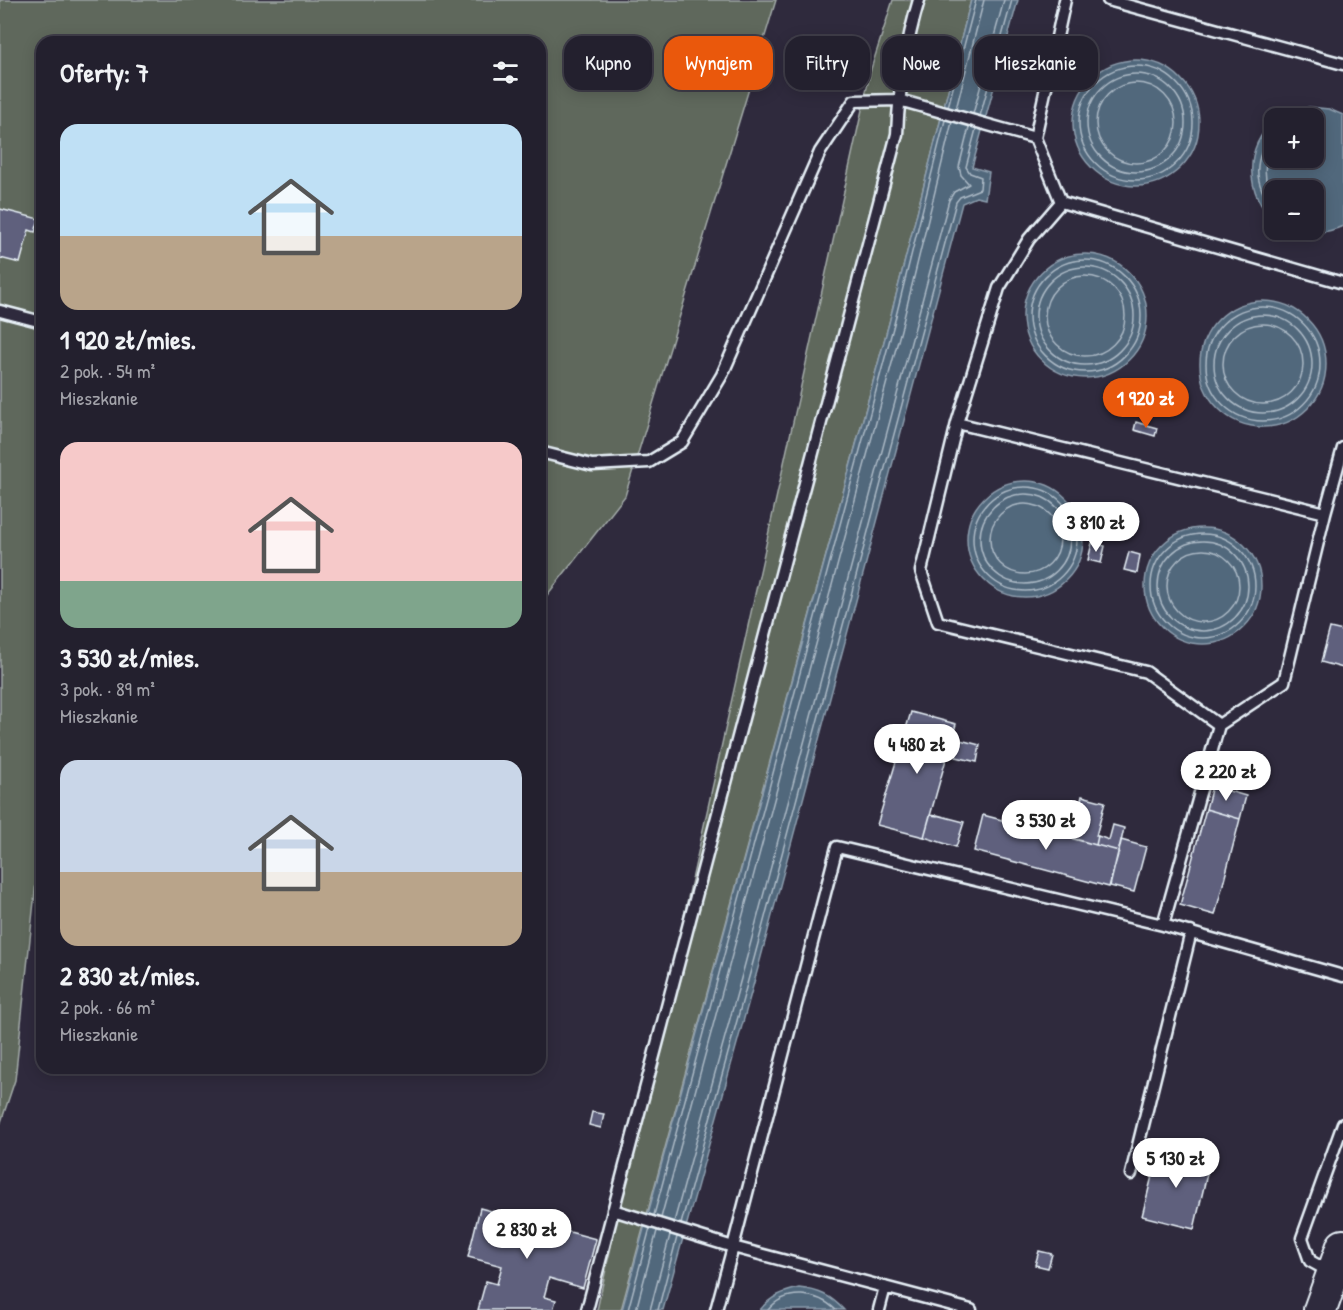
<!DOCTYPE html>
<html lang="pl">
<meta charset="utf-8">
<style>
body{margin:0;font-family:"Patrick Hand",sans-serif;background:#2b2836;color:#f1f3f6;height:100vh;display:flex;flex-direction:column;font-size:22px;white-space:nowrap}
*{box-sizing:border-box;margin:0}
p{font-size:20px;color:#a3a3aa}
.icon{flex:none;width:33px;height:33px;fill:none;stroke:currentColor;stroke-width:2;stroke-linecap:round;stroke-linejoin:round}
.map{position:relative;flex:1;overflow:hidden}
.sheet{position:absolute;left:36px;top:36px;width:510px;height:1038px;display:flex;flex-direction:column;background:#23202e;border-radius:18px;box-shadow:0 3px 15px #0003,0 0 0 2px #403e4a}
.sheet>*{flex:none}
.guide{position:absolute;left:564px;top:36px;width:570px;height:54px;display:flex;gap:12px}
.tools{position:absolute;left:1264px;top:108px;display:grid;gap:12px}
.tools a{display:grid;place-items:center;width:60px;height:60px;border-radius:12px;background:#23202e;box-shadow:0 3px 15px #0003,0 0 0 2px #403e4a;font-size:30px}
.price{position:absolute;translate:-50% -51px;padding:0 14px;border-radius:21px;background:#fff;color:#222;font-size:20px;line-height:39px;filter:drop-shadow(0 2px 3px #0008)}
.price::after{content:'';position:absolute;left:50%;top:36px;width:18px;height:14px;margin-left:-9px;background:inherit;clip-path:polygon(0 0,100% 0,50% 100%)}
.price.selected{background:#ea580c;color:#fff}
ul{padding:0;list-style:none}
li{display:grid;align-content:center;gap:12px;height:318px;padding:0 24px}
li span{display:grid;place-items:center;height:186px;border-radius:18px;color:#555}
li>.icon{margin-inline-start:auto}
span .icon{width:108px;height:108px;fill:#fffc;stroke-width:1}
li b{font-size:26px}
h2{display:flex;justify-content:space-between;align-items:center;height:72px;padding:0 24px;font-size:26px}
.chip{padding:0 21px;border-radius:18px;background:#23202e;box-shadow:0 3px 15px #0003,0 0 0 2px #403e4a;font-size:21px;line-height:54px}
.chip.selected{background:#ea580c;color:#fff}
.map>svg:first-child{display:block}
.green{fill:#5f675b;stroke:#a4acaa;stroke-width:1.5}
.water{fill:#51677c;stroke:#8d9eae;stroke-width:1.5}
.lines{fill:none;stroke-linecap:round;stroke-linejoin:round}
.shore{stroke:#acbac6;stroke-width:1.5}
.building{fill:#5f607d;stroke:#e8f1f8;stroke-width:1.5}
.service-casing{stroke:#e8f1f8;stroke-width:15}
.secondary-casing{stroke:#e8f1f8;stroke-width:36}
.service{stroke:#2f2a3d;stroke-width:10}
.secondary{stroke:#2f2a3d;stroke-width:32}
</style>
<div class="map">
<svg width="1343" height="1310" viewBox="0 0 1343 1310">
<rect width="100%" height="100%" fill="#2f2a3d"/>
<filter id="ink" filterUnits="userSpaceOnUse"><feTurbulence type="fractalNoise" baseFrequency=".0167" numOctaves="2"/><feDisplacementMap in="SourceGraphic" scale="12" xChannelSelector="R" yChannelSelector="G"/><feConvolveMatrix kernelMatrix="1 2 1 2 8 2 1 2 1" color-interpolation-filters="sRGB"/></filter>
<g filter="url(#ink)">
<!-- green -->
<path class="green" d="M0 0H776L625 496 540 604V42H42V826L15 1080 0 1125Z
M893 0H971L889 323 621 1310H597L871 69Z"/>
<!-- water -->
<path class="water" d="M971 0H1018L972 167 989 172 985 199 976 197 962 203 758 968 663 1310H622L889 323Z
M1073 123a63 63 0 1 1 126 0a63 63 0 1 1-126 0Z
M1309 107 1329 109 1343 115V226C1325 234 1311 234 1292 230H1314V190H1275V220C1245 198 1243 143 1275 122V158H1314V118H1280L1288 113Z
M1023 316a62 62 0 1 1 124 0a62 62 0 1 1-124 0Z
M1200 364a63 63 0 1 1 126 0a63 63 0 1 1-126 0Z
M967 539a58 58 0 1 1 116 0a58 58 0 1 1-116 0Z
M1145 586a58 58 0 1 1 116 0a58 58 0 1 1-116 0Z
M799 1288C819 1290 831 1296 844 1310H760C771 1296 783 1292 799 1288Z"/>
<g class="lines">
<!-- shore -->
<path class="shore" d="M1079 123a57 57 0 1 1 114 0a57 57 0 1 1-114 0Z
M1087 123a49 49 0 1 1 98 0a49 49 0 1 1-98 0Z
M1096 123a40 40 0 1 1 80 0a40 40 0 1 1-80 0Z
M948 107 976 0
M956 109 984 0
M973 114 1004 0
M980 116 1012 0
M1275 129C1252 159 1252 182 1275 212
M1275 141C1262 158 1262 183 1275 200
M1029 316a56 56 0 1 1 112 0a56 56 0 1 1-112 0Z
M1036 316a49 49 0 1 1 98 0a49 49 0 1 1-98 0Z
M1045 316a40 40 0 1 1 80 0a40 40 0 1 1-80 0Z
M1206 364a57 57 0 1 1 114 0a57 57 0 1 1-114 0Z
M1214 364a49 49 0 1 1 98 0a49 49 0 1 1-98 0Z
M1223 364a40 40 0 1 1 80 0a40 40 0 1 1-80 0Z
M973 539a52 52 0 1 1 104 0a52 52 0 1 1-104 0Z
M980 539a45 45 0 1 1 90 0a45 45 0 1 1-90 0Z
M990 539a35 35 0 1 1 70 0a35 35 0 1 1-70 0Z
M1151 586a52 52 0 1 1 104 0a52 52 0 1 1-104 0Z
M1158 586a45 45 0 1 1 90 0a45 45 0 1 1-90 0Z
M1167 586a36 36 0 1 1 72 0a36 36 0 1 1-72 0Z
M654 1215 894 324 945 120
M661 1218 902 326 952 122
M674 1222 745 964 949 200 954 192 969 184 961 175 959 167 969 127
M681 1224 752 966 956 202 960 197 980 189 981 177 970 173 966 167 976 129
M628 1310 650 1228
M636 1310 657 1231
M650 1310 670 1235
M658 1310 677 1237
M768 1310C786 1288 817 1292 836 1310"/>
</g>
<!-- building -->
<path class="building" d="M0 209 39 219 35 232 29 230 20 263 0 258Z
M1136 422 1157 428 1155 436 1134 430Z
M1092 543 1105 546 1101 563 1088 560Z
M1129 552 1140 555 1137 573 1124 570Z
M1330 628 1343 631V668L1321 662Z
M911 712 956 724 924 837 877 825Z
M960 740 980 745 977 762 956 757Z
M1212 786 1246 796 1240 819 1206 809Z
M1082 796 1105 802 1096 836H1098L1096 845 1072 838Z
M1206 809 1240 819 1215 915 1180 905Z
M930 815 937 816V815L964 822 956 847 924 837Z
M983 815 1119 851 1109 887 974 851Z
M1113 825 1124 828 1119 851 1096 845 1098 836 1109 840Z
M1121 840 1146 847 1134 892 1110 886Z
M592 1112 604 1114 601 1128 589 1125Z
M1159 1148 1210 1161 1194 1229 1142 1216Z
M480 1208 596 1239 583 1288 549 1278 544 1297 556 1300 553 1310H478L486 1281 497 1284 502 1266 468 1257Z
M1039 1251 1052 1254 1048 1268 1035 1265Z"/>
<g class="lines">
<defs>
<path id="service" d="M1065 0 1035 138 1061 202 1029 239 999 288 957 423 921 571 938 622 1146 672 1219 725
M1108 0 1343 64
M1061 202 1343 283
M0 311 42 322
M957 423 1325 513
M540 452 592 465 649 462 682 442 722 375 820 152 854 101 899 100 1035 138
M1163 925 1343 976
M1131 1174 1191 932
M613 1210 733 1247 837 847 1163 925 1219 725 1284 682 1325 513 1343 448
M1332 1273 1310 1261 1302 1238 1343 1124
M587 1310 897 134C899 89 906 43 919 0
M716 1310 733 1247 971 1310
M879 1310 885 1287"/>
<path id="secondary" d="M1320 1310 1343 1246"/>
</defs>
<!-- service casing -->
<use href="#service" class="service-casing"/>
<!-- secondary casing -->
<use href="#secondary" class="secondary-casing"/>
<!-- service -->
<use href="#service" class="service"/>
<!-- secondary -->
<use href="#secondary" class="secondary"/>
</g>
</g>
</svg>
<div class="tools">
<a>+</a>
<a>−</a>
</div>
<b class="price selected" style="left:1146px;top:429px">1 920 zł</b>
<b class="price" style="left:1096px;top:553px">3 810 zł</b>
<b class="price" style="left:917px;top:775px">4 480 zł</b>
<b class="price" style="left:1226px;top:802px">2 220 zł</b>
<b class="price" style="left:1046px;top:851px">3 530 zł</b>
<b class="price" style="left:1176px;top:1189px">5 130 zł</b>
<b class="price" style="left:527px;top:1260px">2 830 zł</b>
<div class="guide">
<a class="chip">Kupno</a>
<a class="chip selected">Wynajem</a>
<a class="chip">Filtry</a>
<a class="chip">Nowe</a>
<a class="chip">Mieszkanie</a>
</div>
<section class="sheet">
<h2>Oferty: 7<svg class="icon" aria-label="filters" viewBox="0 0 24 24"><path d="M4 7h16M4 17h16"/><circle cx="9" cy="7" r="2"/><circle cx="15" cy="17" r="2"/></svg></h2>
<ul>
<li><span style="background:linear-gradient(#bfe0f5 60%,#b9a48a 0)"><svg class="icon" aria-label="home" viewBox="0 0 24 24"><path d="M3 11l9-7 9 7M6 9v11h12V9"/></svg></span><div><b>1 920 zł/mies.</b><p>2 pok. · 54 m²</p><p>Mieszkanie</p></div></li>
<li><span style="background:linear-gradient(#f6c9c9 75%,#7fa58c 0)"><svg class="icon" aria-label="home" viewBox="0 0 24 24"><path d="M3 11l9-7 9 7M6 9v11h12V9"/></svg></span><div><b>3 530 zł/mies.</b><p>3 pok. · 89 m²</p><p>Mieszkanie</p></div></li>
<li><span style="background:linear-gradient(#c9d6e8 60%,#b9a48a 0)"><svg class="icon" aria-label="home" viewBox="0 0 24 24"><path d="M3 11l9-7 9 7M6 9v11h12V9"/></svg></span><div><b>2 830 zł/mies.</b><p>2 pok. · 66 m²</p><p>Mieszkanie</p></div></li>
</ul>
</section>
</div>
